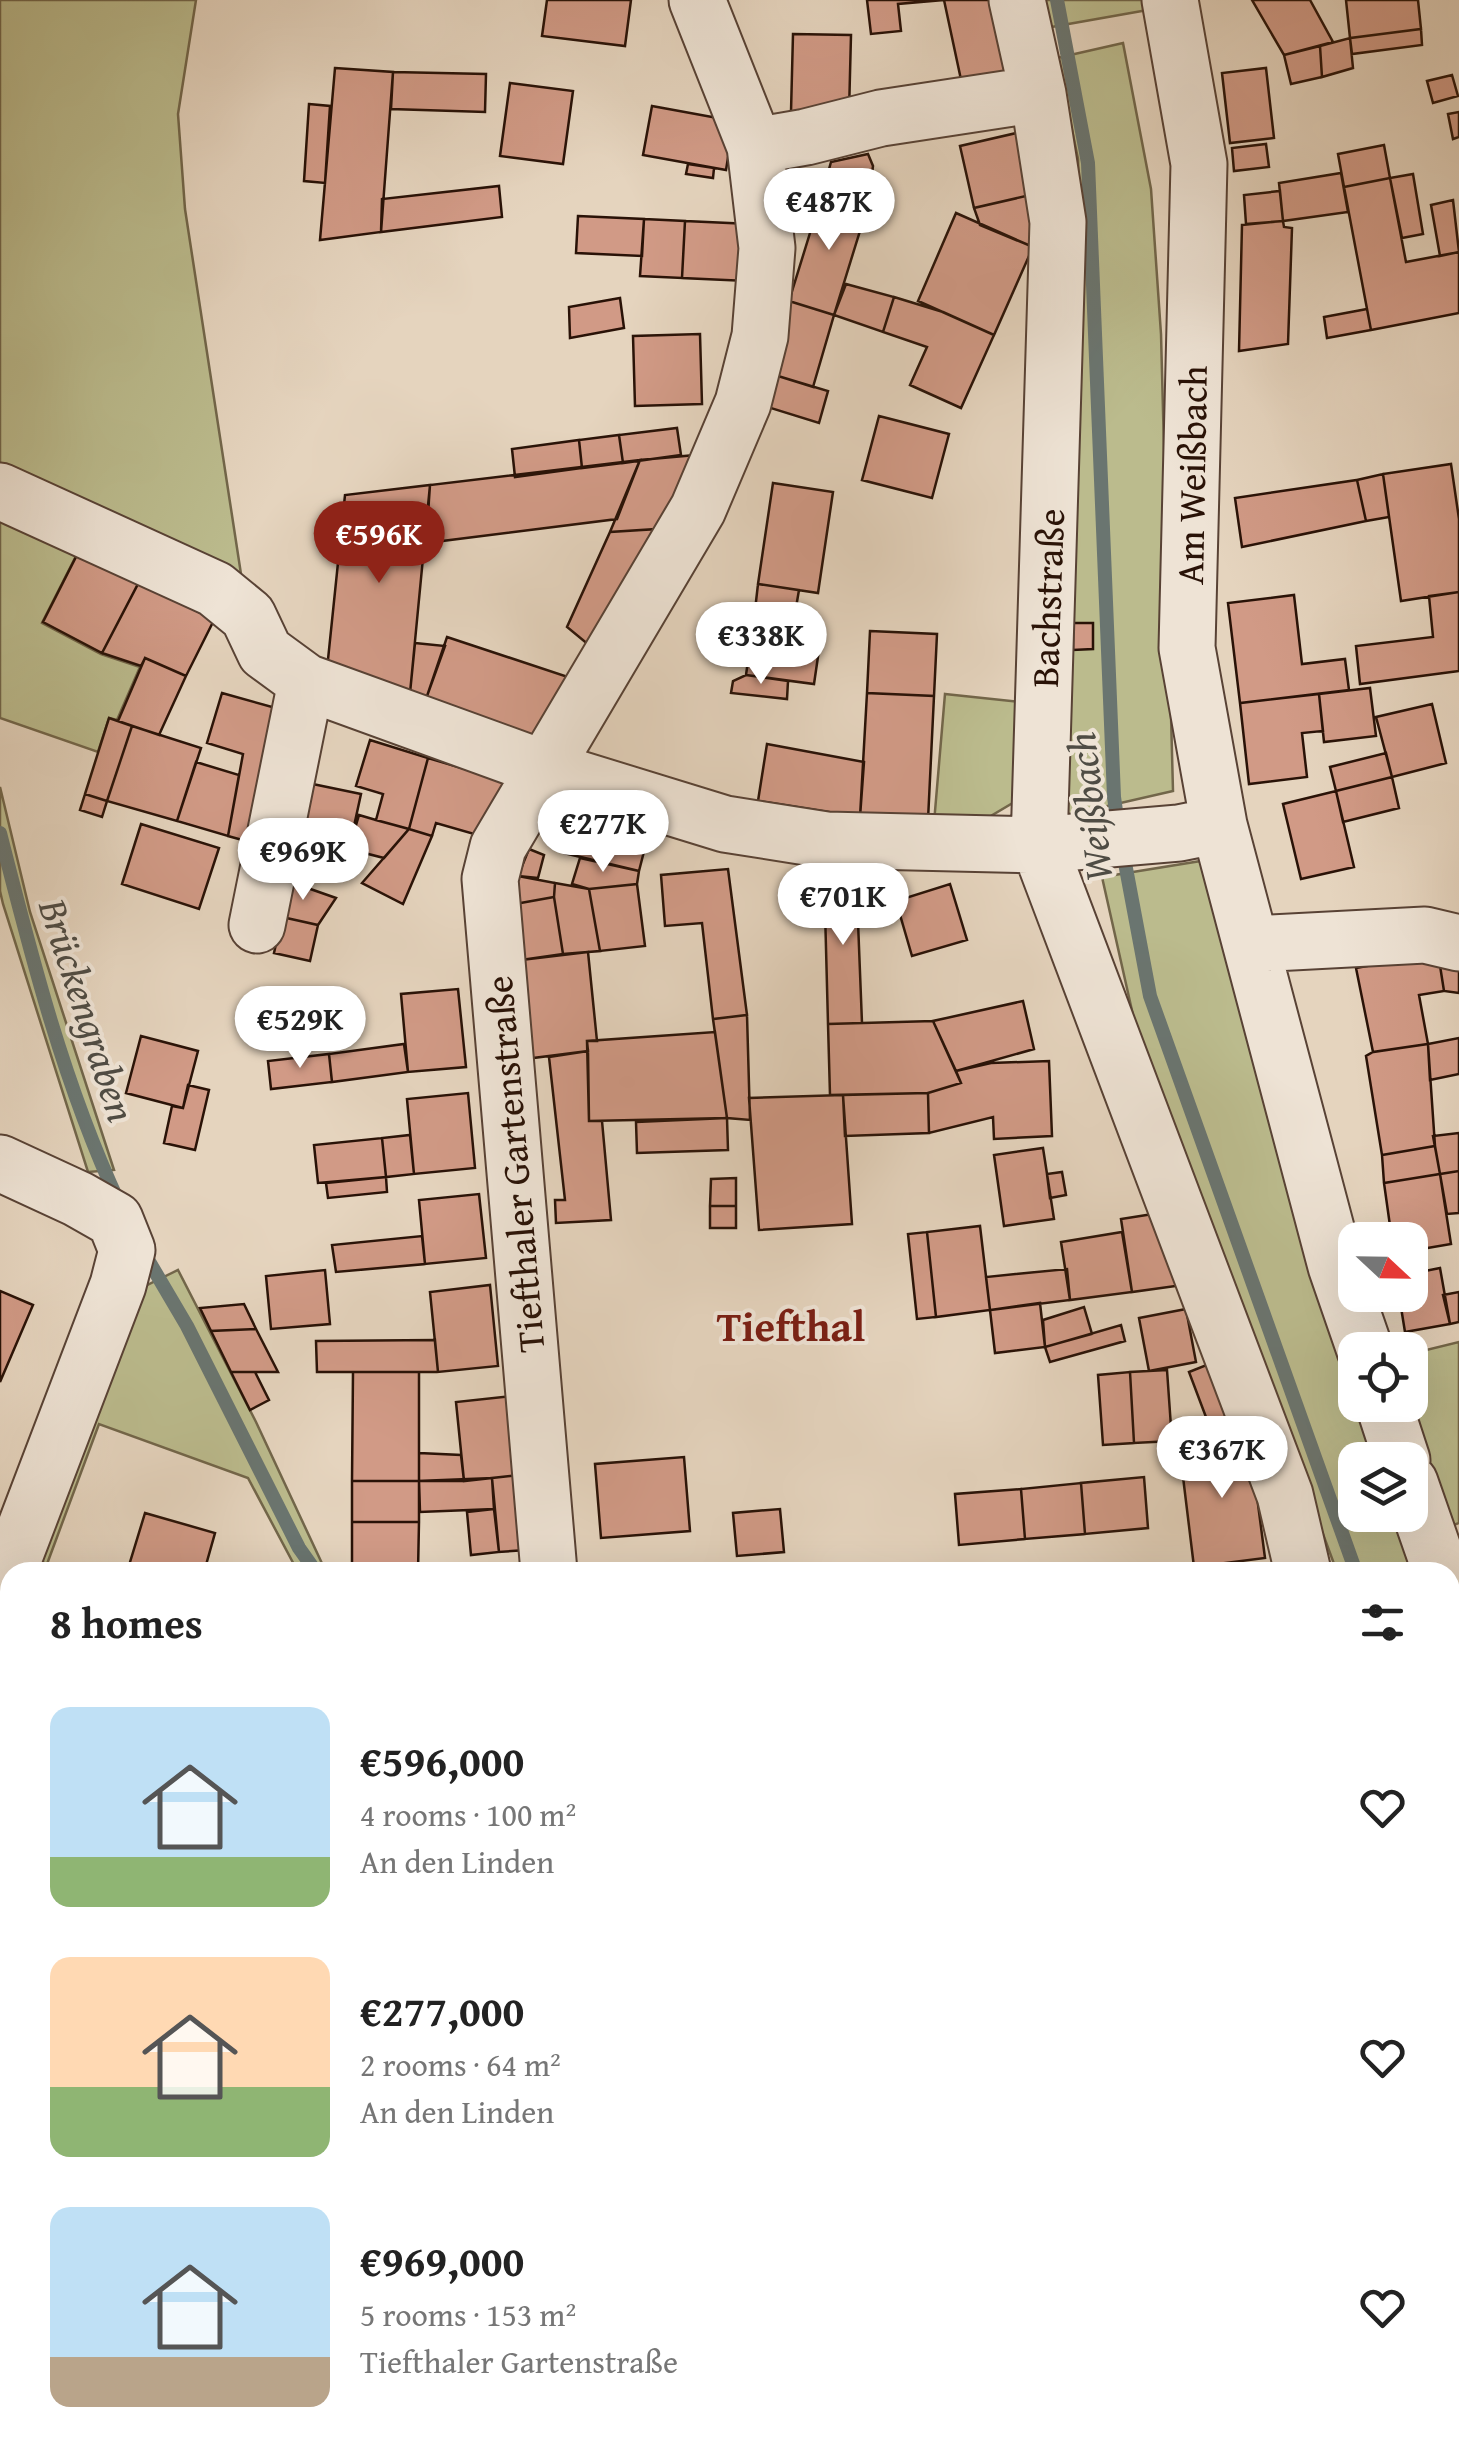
<!DOCTYPE html>
<meta charset="utf-8">
<style>
body{margin:0;font-family:"Gentium Book Plus",serif;background:#f2f2f2;color:#222;height:100vh;display:flex;flex-direction:column;font-size:38px;white-space:nowrap}
*{box-sizing:border-box;margin:0}
p{font-size:32px;color:#767676}
.icon{flex:none;width:55px;height:55px;fill:none;stroke:currentColor;stroke-width:2;stroke-linecap:round;stroke-linejoin:round}
.map{position:relative;flex:1;overflow:hidden}
.drawer{position:absolute;left:0px;top:1562px;width:1460px;height:892px;display:flex;flex-direction:column;background:#fff;border-radius:30px 30px 0 0;box-shadow:0 10px 40px #0002}
.drawer>*{flex:none}
.needle{width:65px;rotate:112deg}
.controls{position:absolute;left:1338px;top:1222px;display:grid;gap:20px}
.controls a{display:grid;place-items:center;width:90px;height:90px;border-radius:20px;background:#fff;box-shadow:0 10px 40px #0002;font-size:50px}
.price{position:absolute;translate:-50% -85px;padding:0 22px;border-radius:35px;background:#fff;color:#222;font-size:32px;line-height:65px;filter:drop-shadow(0 2px 5px #0008)}
.price::after{content:'';position:absolute;left:50%;top:60px;width:30px;height:22px;margin-left:-15px;background:inherit;clip-path:polygon(0 0,100% 0,50% 100%)}
.price.current{background:#8f2418;color:#fff}
ul{padding:0;list-style:none}
li{display:flex;align-items:center;gap:30px;height:250px;padding:0 50px}
li span{display:grid;place-items:center;flex:none;width:280px;height:200px;border-radius:20px;color:#555}
li>.icon{margin-inline-start:auto}
span .icon{width:120px;height:120px;fill:#fffc;stroke-width:1}
li b{font-size:42px}
h2{display:flex;justify-content:space-between;align-items:center;height:120px;padding:0 50px;font-size:42px}
.map>svg:first-child{display:block}
.green{fill:#bbbb8d;stroke:#72664a;stroke-width:2.5}
.lines{fill:none;stroke-linecap:round;stroke-linejoin:round}
.stream{stroke:#6a7570;stroke-width:14}
.building{fill:#d19a86;stroke:#291207;stroke-width:2.5}
.minor-casing{stroke:#584235;stroke-width:59}
.minor{stroke:#eee3d5;stroke-width:55}
.labels{text-anchor:middle;dominant-baseline:central;stroke-width:8;stroke-linejoin:round;paint-order:stroke}
.street-label{font-size:38px;fill:#291207;stroke:#eee3d5}
.water-label{font-size:40px;font-style:italic;fill:#4f4c44;stroke:#eee3d5}
.quarter-label{font-size:42px;font-weight:bold;fill:#7a1f14;stroke:#eee3d5}
</style>
<div class="map">
<svg width="1459" height="2453" viewBox="0 0 1459 2453">
<rect width="100%" height="100%" fill="#e5d4be"/>
<filter id="stains"><feTurbulence type="fractalNoise" baseFrequency=".002" numOctaves="4"/><feColorMatrix values="0 0 0 0 .2 0 0 0 0 .09 0 0 0 0 .02 0 0 0 .5 -.17"/></filter>
<radialGradient id="worn" r=".72"><stop offset=".6" stop-color="#630" stop-opacity="0"/><stop offset="1" stop-color="#630" stop-opacity=".3"/></radialGradient>
<!-- green -->
<path class="green" d="M0 0H196L178 114 185 209 241 574 0 464Z
M1034 0H1157L1159 8 1040 29Z
M1123 43 1151 189 1161 334 1173 791 1064 816 1080 239 1078 159 1057 58Z
M0 515 78 552 42 623 101 654 140 667 117 720 109 718 98 752 0 718Z
M945 694 1021 702 1016 801 989 817 934 823Z
M0 787 30 912 114 1170 88 1172 3 904 0 891Z
M1207 860 1355 1350V1405H1372L1390 1460H1355V1515H1407L1425 1572H1337L1135 1024 1102 877Z
M178 1270 256 1422 326 1572H298L248 1478 99 1424 47 1564 27 1556 123 1297Z
M1459 1342V1523L1446 1528 1410 1405V1354Z
M1450 1652 1459 1681V1886L1453 1889 1450 1880Z"/>
<g class="lines">
<!-- stream -->
<path class="stream" d="M1057 0 1088 163 1114 797 1118 825
M0 833C32 959 64 1085 119 1203
M1122 847 1150 996 1356 1572
M144 1253 187 1326 299 1548 316 1572
M1450 1837 1459 1862"/>
</g>
<!-- building -->
<path class="building" d="M547 0H631L625 46 542 36Z
M867 0H944L898 4 901 31 871 34Z
M944 0H999L1015 79 963 89Z
M1252 0H1310L1333 42 1284 55Z
M1346 0H1418L1421 29 1350 38Z
M1421 29 1422 45 1352 54 1350 38Z
M793 34 851 35 849 113 791 112Z
M1350 38 1353 68 1322 77 1320 46Z
M1320 46 1322 77 1291 84 1284 55Z
M335 68 393 72 381 232 320 240Z
M1266 68 1274 138 1230 143 1222 73Z
M393 72 486 74 485 112 391 109Z
M1452 75 1458 96 1433 103 1427 81Z
M510 83 573 91 563 164 500 156Z
M309 104 330 106 325 183 304 181Z
M652 106 734 121 726 170 643 155Z
M1459 112V137L1453 139 1448 114Z
M1025 131 1039 193 974 208 960 146Z
M1266 144 1269 167 1234 171 1232 148Z
M1384 145 1390 178 1344 187 1338 154Z
M868 154 873 166 868 205 823 191 831 162Z
M688 164 714 168 713 178 686 174Z
M1341 173 1348 212 1283 221 1279 183Z
M1413 174 1423 234 1402 238 1390 178Z
M1390 178 1406 262 1459 252V313L1371 330 1344 187Z
M499 186 502 217 381 232 382 199Z
M823 191 868 205 834 315 789 301Z
M1280 191 1283 221 1246 224 1244 195Z
M1039 193 1033 247 980 225 974 208Z
M1453 200 1459 252 1440 256 1431 205Z
M956 213 1033 247 994 335 918 301Z
M578 216 644 219 642 256 576 253Z
M644 219 685 221 682 278 640 276Z
M685 221 750 224 747 281 682 278Z
M1283 221 1284 227 1292 228 1288 344 1239 351 1242 225Z
M846 284 894 297 883 332 834 315Z
M894 297 943 312 994 335 961 408 910 385 927 347 883 332Z
M620 298 624 328 570 338 569 307Z
M789 301 834 315 813 387 768 373Z
M1367 309 1371 330 1327 338 1324 317Z
M700 334 702 404 635 406 633 336Z
M768 373 828 391 819 423 758 404Z
M879 416 949 434 932 498 862 480Z
M677 428 681 455 623 463 619 435Z
M619 435 623 463 582 468 579 440Z
M579 440 582 468 515 477 512 449Z
M696 455 658 529 610 532 640 460Z
M640 460 617 519 426 543 430 485Z
M1451 464 1459 519V592L1401 601 1383 474Z
M1383 474 1389 517 1366 521 1357 480Z
M1357 480 1366 521 1242 547 1235 498Z
M773 483 833 492 818 593 758 584Z
M430 485 410 693 327 669 345 495Z
M658 529 595 650 567 627 610 532Z
M79 551 139 582 102 653 43 622Z
M139 582 214 620 186 676 145 658 141 666 102 653Z
M758 584 799 590 793 625 754 619Z
M1459 592V671L1360 684 1356 646 1433 637 1429 596Z
M1294 595 1302 664 1345 659 1349 690 1240 703 1228 603Z
M754 619 822 629 814 684 746 675Z
M1073 623H1093V649L1073 650Z
M870 631 937 634 934 696 867 693Z
M447 637 568 677 547 740 426 699Z
M415 643 445 646 426 699 410 693Z
M145 658 186 676 159 735 118 721Z
M746 675 788 681 787 699 731 693 733 681Z
M1370 688 1376 736 1324 742 1319 694Z
M222 693 290 712 264 846 228 836 243 754 207 743Z
M867 693 934 696 928 820 860 817Z
M1319 694 1323 731 1302 733 1307 777 1249 784 1240 703Z
M1432 704 1446 763 1392 777 1376 717Z
M109 718 132 726 107 801 85 794Z
M132 726 201 748 177 821 107 801Z
M370 740 428 758 409 829 376 820 383 794 356 786Z
M767 744 864 762 860 817 758 801Z
M1386 753 1392 777 1336 791 1330 767Z
M428 758 505 781 488 838 436 823 432 836 409 829Z
M196 762 239 775 228 836 177 821Z
M1392 777 1399 808 1343 822 1336 791Z
M303 782 361 794 349 849 290 837Z
M1336 791 1354 867 1301 879 1283 804Z
M85 794 107 801 102 817 80 810Z
M575 809 650 828 639 871 564 853Z
M359 815 376 820 409 829 384 858 349 849Z
M141 824 219 848 199 909 122 884Z
M409 829 432 836 403 904 362 883Z
M529 849 544 855 538 878 518 876Z
M580 858 639 871 637 884 589 889 572 884Z
M728 869 747 1015 713 1019 702 923 665 926 661 875Z
M856 871 862 1023 828 1024 824 872Z
M518 876 555 883 554 897 515 904Z
M279 878 336 898 318 925 282 917Z
M555 883 589 889 600 951 563 954 554 897Z
M637 884 645 946 600 951 589 889Z
M950 884 967 940 912 956 896 901Z
M554 897 563 954 521 960 515 904Z
M282 917 318 925 310 961 274 953Z
M588 952 597 1041H587L588 1051 533 1058 521 960Z
M1438 953 1459 957V993L1444 991Z
M1438 953 1444 991 1419 995 1428 1044 1373 1052 1356 968Z
M458 989 466 1067 408 1072 401 994Z
M1023 1001 1034 1049 956 1071 933 1021Z
M747 1015 750 1120 727 1118 713 1019Z
M933 1021 961 1083 928 1093 830 1095 828 1024Z
M715 1032 727 1118 589 1121 587 1041Z
M141 1036 198 1051 183 1108 126 1093Z
M1459 1038V1074L1430 1080 1428 1044Z
M404 1044 408 1072 332 1082 329 1054Z
M1428 1044 1435 1146 1382 1155 1366 1056 1373 1052Z
M588 1051 589 1121H602L611 1220 556 1223 555 1200H565L549 1057Z
M329 1054 332 1082 271 1089 268 1061Z
M1049 1061 1052 1136 994 1139 993 1117 929 1133 928 1093 961 1083 956 1071 991 1063Z
M188 1085 209 1090 195 1150 164 1143 172 1106 183 1108Z
M468 1093 475 1168 414 1174 407 1099Z
M928 1093 929 1133 845 1136 843 1095Z
M843 1095 852 1224 759 1230 749 1098Z
M727 1118 728 1150 637 1153 636 1122Z
M1459 1133V1171L1440 1174 1433 1136Z
M410 1135 414 1174 386 1177 382 1138Z
M382 1138 386 1177 318 1183 314 1145Z
M1435 1146 1440 1174 1384 1183 1382 1155Z
M1043 1148 1054 1219 1004 1226 994 1155Z
M1459 1171V1213L1447 1214 1440 1174Z
M1062 1172 1066 1195 1050 1198 1047 1174Z
M1440 1174 1451 1244 1410 1251V1240H1392L1384 1183Z
M386 1177 387 1192 328 1198 326 1183Z
M736 1178V1206H710L711 1179Z
M479 1194 486 1258 425 1264 419 1200Z
M710 1206H736V1228H710Z
M1172 1211 1183 1285 1132 1292 1121 1219Z
M980 1226 990 1310 936 1317 927 1232Z
M927 1232 936 1317 917 1319 908 1234Z
M1122 1232 1132 1292 1070 1300 1061 1242Z
M422 1236 425 1264 336 1272 332 1245Z
M1440 1268 1450 1324 1405 1332 1399 1295H1410V1274Z
M1067 1269 1070 1300 990 1310 986 1277Z
M325 1270 330 1324 271 1329 266 1276Z
M490 1285 498 1366 438 1372 430 1292Z
M0 1291 33 1305 0 1382Z
M1459 1292V1322L1450 1324 1443 1295Z
M1040 1303 1045 1347 995 1353 990 1310Z
M244 1304 256 1329 211 1331 200 1308Z
M1084 1307 1092 1334 1045 1347 1043 1320Z
M1186 1309 1196 1362 1149 1371 1139 1318Z
M1121 1325 1125 1341 1050 1362 1045 1347Z
M256 1329 278 1372H231L211 1331Z
M435 1340 438 1372H317L316 1341Z
M1219 1360 1249 1435 1215 1441 1189 1372Z
M1167 1370 1172 1441 1134 1443 1130 1372Z
M231 1372H255L269 1400 250 1410Z
M353 1372H419V1481H352Z
M1130 1372 1134 1443 1103 1445 1098 1375Z
M512 1396 519 1475 464 1481 456 1402Z
M1249 1435 1265 1558 1194 1567 1179 1444Z
M419 1453 461 1455 464 1481H419Z
M684 1457 690 1531 601 1538 595 1464Z
M519 1475 526 1550 499 1552 492 1478Z
M1144 1477 1148 1528 1085 1534 1081 1483Z
M492 1478 494 1509 420 1512 419 1481Z
M352 1481H419V1522H352Z
M1081 1483 1085 1534 1025 1539 1021 1489Z
M1021 1489 1025 1539 959 1545 955 1494Z
M494 1509 499 1552 471 1555 467 1512Z
M780 1509 784 1552 737 1556 733 1513Z
M145 1513 215 1533 204 1572H127Z
M352 1522H419L418 1572H352Z
M419 1564H467V1572H418Z
M1454 2107 1459 2121V2160L1450 2163V2108Z
M0 2125H10V2172H0Z
M1459 2218V2250L1450 2227V2222Z
M0 2233H10V2267L0 2266Z
M1459 2248V2295L1450 2298V2252Z
M1450 2298 1459 2320V2335L1450 2338Z
M1459 2335V2372H1458L1450 2350V2338Z
M235 2445H270L271 2453H235Z
M450 2445H505L506 2453H451Z
M628 2445H688L689 2453H628Z
M864 2445H964L965 2453H865Z"/>
<g class="lines">
<defs>
<path id="minor" d="M1017 0 1038 94 1058 222 1039 845 1285 1495 1303 1572
M1170 0 1199 164 1187 648 1219 825 1336 1266 1365 1350
M755 146 806 137 881 118 1038 94
M0 491 215 589 248 616 265 652 306 682 543 768 725 824 826 840 1039 845 1179 833 1219 825
M257 925 306 682
M1254 944 1425 935 1459 943
M0 1163 78 1199 115 1220 127 1250 118 1285 0 1594
M1384 1405 1402 1460
M1410 1483 1441 1572
M549 1572 490 879 498 847 698 509 743 403 760 336 767 248 755 146 697 0
M1450 1599 1459 1626
M0 1833 10 1864
M0 1925 10 1920
M1450 1925 1459 1926
M1450 2028 1459 2049
M10 2405H7L10 2420
M1450 2405 1459 2401
M571 2445 572 2453
M1031 2445 1032 2453
M1309 2453 1333 2445
M1458 2453 1459 2451"/>
</defs>
<!-- minor casing -->
<use href="#minor" class="minor-casing"/>
<!-- minor -->
<use href="#minor" class="minor"/>
</g>
<g class="labels">
<!-- street labels -->
<g class="street-label">
<text transform="translate(1191 475) rotate(-89)">Am Weißbach</text>
<text transform="translate(1047 598) rotate(-88)">Bachstraße</text>
<text transform="translate(514 1164) rotate(-95)">Tiefthaler Gartenstraße</text>
</g>
<!-- water labels -->
<g class="water-label">
<text transform="translate(1089 807) rotate(-97)">Weißbach</text>
<text transform="translate(88 1010) rotate(72)">Brückengraben</text>
</g>
<!-- quarter labels -->
<g class="quarter-label">
<text x="791" y="1325">Tiefthal</text>
</g>
</g>
<rect width="100%" height="100%" filter="url(#stains)"/>
<rect width="100%" height="100%" fill="url(#worn)"/>
</svg>
<div class="controls">
<a><svg class="needle" viewBox="-14 -14 28 28"><path d="M0-13l5 13h-10z" fill="#e53935"/><path d="M0 13l5-13h-10z" fill="#767676"/></svg></a>
<a><svg class="icon" aria-label="locate" viewBox="0 0 24 24"><circle cx="12" cy="12" r="6"/><path d="M12 2v4M12 18v4M2 12h4M18 12h4"/></svg></a>
<a><svg class="icon" aria-label="layers" viewBox="0 0 24 24"><path d="M12 4l9 5-9 5-9-5zM3 14l9 5 9-5"/></svg></a>
</div>
<b class="price" style="left:829px;top:253px">€487K</b>
<b class="price current" style="left:379px;top:586px">€596K</b>
<b class="price" style="left:761px;top:687px">€338K</b>
<b class="price" style="left:603px;top:875px">€277K</b>
<b class="price" style="left:303px;top:903px">€969K</b>
<b class="price" style="left:843px;top:948px">€701K</b>
<b class="price" style="left:300px;top:1071px">€529K</b>
<b class="price" style="left:1222px;top:1501px">€367K</b>
<section class="drawer">
<h2>8 homes<svg class="icon" aria-label="filters" viewBox="0 0 24 24"><path d="M4 7h16M4 17h16"/><circle cx="9" cy="7" r="2"/><circle cx="15" cy="17" r="2"/></svg></h2>
<ul>
<li><span style="background:linear-gradient(#bfe0f5 75%,#8fb573 0)"><svg class="icon" aria-label="home" viewBox="0 0 24 24"><path d="M3 11l9-7 9 7M6 9v11h12V9"/></svg></span><div><b>€596,000</b><p>4 rooms · 100 m²</p><p>An den Linden</p></div><svg class="icon" aria-label="heart" viewBox="0 0 24 24"><path d="M12 20l-8-8c-3-5 5-10 8-4 3-6 11-1 8 4z"/></svg></li>
<li><span style="background:linear-gradient(#ffd9b3 65%,#8fb573 0)"><svg class="icon" aria-label="home" viewBox="0 0 24 24"><path d="M3 11l9-7 9 7M6 9v11h12V9"/></svg></span><div><b>€277,000</b><p>2 rooms · 64 m²</p><p>An den Linden</p></div><svg class="icon" aria-label="heart" viewBox="0 0 24 24"><path d="M12 20l-8-8c-3-5 5-10 8-4 3-6 11-1 8 4z"/></svg></li>
<li><span style="background:linear-gradient(#bfe0f5 75%,#b9a48a 0)"><svg class="icon" aria-label="home" viewBox="0 0 24 24"><path d="M3 11l9-7 9 7M6 9v11h12V9"/></svg></span><div><b>€969,000</b><p>5 rooms · 153 m²</p><p>Tiefthaler Gartenstraße</p></div><svg class="icon" aria-label="heart" viewBox="0 0 24 24"><path d="M12 20l-8-8c-3-5 5-10 8-4 3-6 11-1 8 4z"/></svg></li>
</ul>
</section>
</div>
